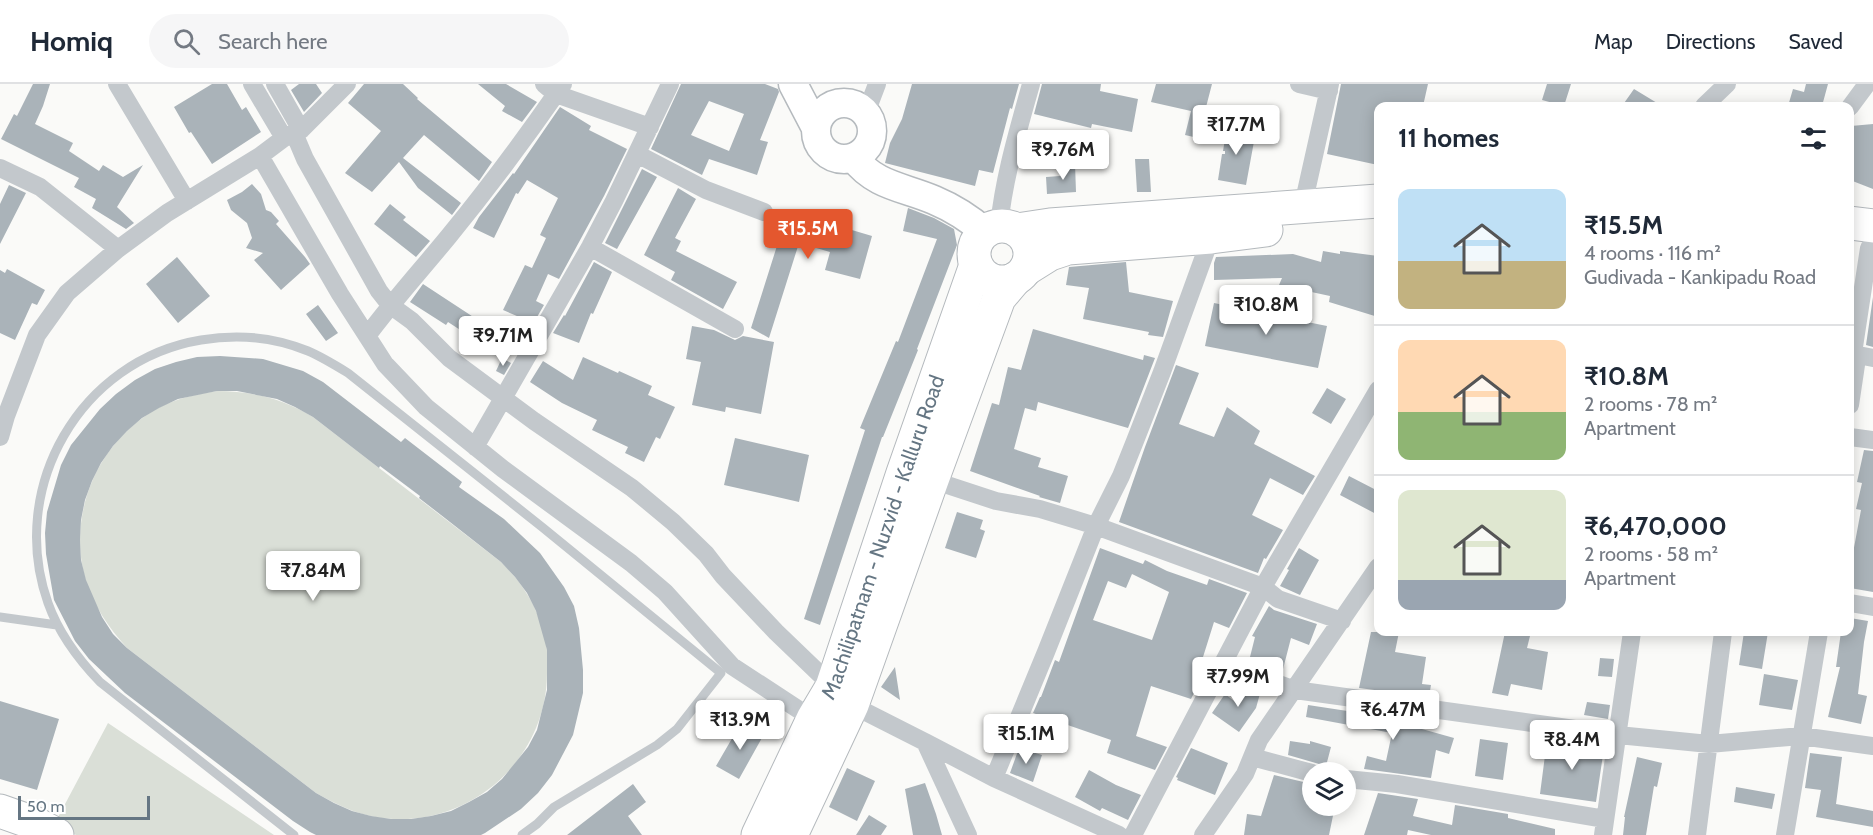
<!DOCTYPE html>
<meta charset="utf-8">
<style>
body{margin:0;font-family:Cabin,sans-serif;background:#f6f6f7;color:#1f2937;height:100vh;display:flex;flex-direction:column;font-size:22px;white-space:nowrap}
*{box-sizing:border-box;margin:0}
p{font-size:20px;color:#747a83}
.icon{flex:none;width:33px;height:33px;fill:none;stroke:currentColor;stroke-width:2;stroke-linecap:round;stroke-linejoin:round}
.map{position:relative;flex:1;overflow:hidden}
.side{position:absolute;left:1374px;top:18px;width:480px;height:534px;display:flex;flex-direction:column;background:#fff;border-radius:12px;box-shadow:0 3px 15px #0003}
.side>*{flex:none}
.fabs{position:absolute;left:1302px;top:678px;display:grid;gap:12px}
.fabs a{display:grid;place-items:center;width:54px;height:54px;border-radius:50%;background:#fff;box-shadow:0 3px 15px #0003;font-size:30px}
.scale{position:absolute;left:18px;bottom:15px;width:132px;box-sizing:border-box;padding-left:6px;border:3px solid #657683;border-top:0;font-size:16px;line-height:21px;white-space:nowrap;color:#657683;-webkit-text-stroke:4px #fff;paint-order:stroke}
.price{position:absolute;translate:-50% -51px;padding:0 14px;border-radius:6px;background:#fff;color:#222;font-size:20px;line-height:39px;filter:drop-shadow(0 2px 3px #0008)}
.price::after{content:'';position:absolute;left:50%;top:36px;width:18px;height:14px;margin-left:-9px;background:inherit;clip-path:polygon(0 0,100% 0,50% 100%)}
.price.current{background:#e4572e;color:#fff}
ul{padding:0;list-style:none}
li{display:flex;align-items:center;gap:18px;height:150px;padding:0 24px}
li+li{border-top:2px solid #e0e1e3}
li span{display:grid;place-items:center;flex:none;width:168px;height:120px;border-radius:12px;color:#555}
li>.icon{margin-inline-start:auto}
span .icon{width:72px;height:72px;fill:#fffc;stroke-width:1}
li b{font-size:26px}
h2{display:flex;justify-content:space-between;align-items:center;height:72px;padding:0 24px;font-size:26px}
header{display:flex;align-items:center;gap:36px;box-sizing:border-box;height:84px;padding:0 30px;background:#fff;border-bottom:2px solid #e0e1e3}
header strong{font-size:28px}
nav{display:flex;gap:33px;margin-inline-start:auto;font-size:21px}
.search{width:420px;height:54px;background:#f6f6f7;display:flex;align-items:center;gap:15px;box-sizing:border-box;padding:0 21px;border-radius:33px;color:#747a83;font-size:22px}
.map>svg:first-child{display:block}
.green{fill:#dadfd7}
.building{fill:#aab3b9;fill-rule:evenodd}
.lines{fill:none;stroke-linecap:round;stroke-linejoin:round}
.primary-casing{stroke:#b5babe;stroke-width:31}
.highway-casing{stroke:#b4b9bd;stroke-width:35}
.lane{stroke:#c3c8cc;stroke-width:9}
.street{stroke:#c3c8cc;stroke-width:18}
.primary{stroke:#fff;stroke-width:28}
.highway{stroke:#fff;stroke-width:33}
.labels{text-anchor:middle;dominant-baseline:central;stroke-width:6;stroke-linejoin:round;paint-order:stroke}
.street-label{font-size:21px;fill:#657683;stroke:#fff}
</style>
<header>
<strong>Homiq</strong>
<div class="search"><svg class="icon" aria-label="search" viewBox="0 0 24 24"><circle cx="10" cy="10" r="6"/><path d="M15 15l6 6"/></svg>Search here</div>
<nav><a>Map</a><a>Directions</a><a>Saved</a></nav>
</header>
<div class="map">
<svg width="1873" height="751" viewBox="0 0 1873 751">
<rect width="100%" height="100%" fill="#fafaf8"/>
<!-- green -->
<path class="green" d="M217 307C252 307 283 315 313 333L501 478C511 488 520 498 527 510 537 526 545 547 547 566 548 573 547 581 547 589 547 672 476 739 393 735 365 734 340 723 316 709L127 564C109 544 93 521 85 494 67 428 99 355 160 323 178 314 197 310 217 307Z
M108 639 274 751H76L55 739Z"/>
<!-- building -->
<path class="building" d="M33 0H50L43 22 35 40 73 59 69 67 99 87 103 81 123 93 143 81 117 123 134 139 126 145 92 124 96 115 74 103 79 94 1 55 14 30 17 32Z
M212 0H227L242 26 246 23 261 48 212 80 191 48 189 49 174 23Z
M299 0H316L322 9 304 28 291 6Z
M364 0H403L418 14 417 15 492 78 479 97 424 51 403 74 461 119 452 131 418 104 399 78 372 108 345 89 381 47 348 19Z
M478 0H506L537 18 522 38 502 27 505 22Z
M681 0H765L778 5 779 8 760 56 768 58 757 91 709 75 702 91 651 65ZM709 17 744 30 729 67 691 51Z
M912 0H1019L1012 25 1010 24 993 89 979 86 975 102 885 79 890 59 902 35Z
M1042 0H1101L1100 7 1138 15 1132 48 1092 40 1091 44 1034 30Z
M1156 0H1212L1198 54 1185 51 1191 27 1151 18Z
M1341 0H1428L1423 22H1378V81L1327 70Z
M1547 0H1571L1564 22 1542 16Z
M1806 0H1828L1822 22H1788L1793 5 1804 8Z
M1634 5 1662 22H1622Z
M560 23 591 42 589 46 627 65 604 112 559 195 548 190 536 217 544 221 529 247 520 243 524 235 503 226 525 181 532 184 546 154 540 151 558 114 527 96 518 110 516 109 494 154 473 144 479 133 513 89 514 90Z
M1873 40V105L1850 96V52L1851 42Z
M1227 43 1249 47 1248 51 1255 52 1246 101 1218 96 1222 70H1225V67H1223Z
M1135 75H1149L1151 108H1137Z
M1075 80 1076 108 1047 110 1046 93 1060 92V81Z
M642 85 657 93 617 165 605 159Z
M252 100 261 110 266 126 271 128 279 137 276 140 305 173 310 180 281 206 254 176 263 169 246 164 252 154 247 139 231 126 227 116 242 108Z
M9 101 26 109 0 160V120Z
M678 104 696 115 675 154 681 157 676 167 737 198 723 225 671 196 675 188 644 171Z
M390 120 406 133 403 136 430 157 416 173 374 140Z
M908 124 934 134 954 145 957 161 917 265 918 266 883 353H882L820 541 804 535 865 346 860 344 896 257 898 258 937 155 903 147Z
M788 127 872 152 860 195 825 186 830 168 799 159 769 254 751 244Z
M1323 167 1340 170V167L1378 172V233L1329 218 1330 212 1279 201 1282 194 1214 196V179L1216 173 1293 170 1321 178Z
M177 173 210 212 178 239 146 200Z
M594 178 612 188 593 230 591 229 579 259 553 249 564 231 565 232Z
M1126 178 1129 208 1173 217 1163 253 1148 251 1149 248 1083 235 1089 204 1066 201 1069 183Z
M7 185 45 206 37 221 32 219 15 256 0 249V186L5 189Z
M423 200 484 240 474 255 448 238 446 241 410 218Z
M1873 213V263L1866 261Z
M1214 219 1327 242 1318 284 1205 262Z
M318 221 338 249 326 257 306 230Z
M692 242 714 246 735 256 743 252 774 258 761 330 726 323 725 328 692 321 701 278 686 275Z
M1033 245 1143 276 1144 271 1155 274 1128 344 1038 318 1036 327 1025 324 1014 365 1041 374 1038 383 1068 392 1060 419 1039 413 1040 412 970 387 992 319 999 321 1008 283 1021 286Z
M220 272 263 275 303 287 323 298 401 358 405 354 462 398 459 403 504 435 540 469 564 503 574 522 579 544 583 586V609L573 651 552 691 538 709 521 725 485 749 481 751H316L310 748 293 737 125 609 89 575 75 557 54 516 46 470 45 449 47 428 61 381 71 361 100 325 116 310 135 296 155 285 176 278 197 273ZM217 307H237L277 315 295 323 313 333 379 384 380 382 420 412 419 414 441 431 501 478 515 493 527 509 536 527 547 566V606L537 646 528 663 502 695 487 708 469 718 451 727 431 732 411 735H391L371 732 352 727 334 719 316 709 127 564 113 550 102 533 86 496 81 476 80 456 81 436 85 416 92 397 101 379 113 362 127 347 142 334 159 324 178 315Z
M583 273 618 289 619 287 652 302 648 311 675 323 660 355 656 353 644 378 625 369 628 363 592 346 597 336 562 319 530 298 543 277 573 296Z
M502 274 511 279 504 291 496 287Z
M1176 281 1199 289 1179 340 1214 353 1227 323 1260 347 1254 360 1315 392 1303 411 1270 394 1252 431 1283 446 1266 475 1264 474 1258 489 1119 438 1145 363Z
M1327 304 1346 315 1331 340 1312 329Z
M735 354 809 371 799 418 724 401Z
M1864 366 1873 367V508L1850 504V485L1861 426 1856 425 1862 399 1857 398Z
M1349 392 1378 407V431L1340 411Z
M957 428 983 436 980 445 985 447 976 474 945 464Z
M1100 464 1143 480 1145 476 1167 487 1207 501 1209 495 1247 509 1229 544 1214 538 1198 589 1203 591 1191 615 1151 602 1136 652 1167 663 1155 686 1107 669 1111 656 1033 629 1040 613H1041L1055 576 1059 578ZM1132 490 1169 508 1152 556 1093 536 1108 497 1126 504Z
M1299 464 1319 476 1300 511 1280 502 1289 486 1287 485Z
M1269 522 1274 526 1317 540 1309 561 1291 554 1282 589 1249 577 1255 553 1252 552Z
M1850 534 1868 537 1864 558 1858 610 1867 612 1861 640 1828 633 1840 583H1836L1841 548H1850Z
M1371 548H1399L1395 568 1426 573 1422 600 1431 601 1429 613 1359 604Z
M1505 548H1531L1527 564 1548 568 1542 606 1511 600 1508 612 1492 609Z
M1744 548H1768L1762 585 1739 581Z
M1600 574 1614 575 1612 593 1598 592Z
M895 583 900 616 881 603Z
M1764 590 1798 596 1792 626 1759 621Z
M1245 600 1261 606 1256 624 1239 648 1212 629 1225 610 1238 620Z
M0 617 59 635 37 706 0 695Z
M1587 618 1610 621 1608 635 1584 631Z
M1308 621 1354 628 1355 626 1424 640 1422 645 1454 654 1449 670 1436 666 1431 694 1364 685 1367 672 1386 677 1392 649 1306 633Z
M741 639 763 652 739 695 716 682Z
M1480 655 1508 659 1503 696 1475 692Z
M1547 656 1604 664 1596 718 1540 710Z
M1290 657 1310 660V657L1331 663 1326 682 1288 671Z
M1019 664 1042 671 1033 698 1010 689Z
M1191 664 1228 679 1215 711 1177 696 1178 694 1176 693Z
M1810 669 1842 673 1836 720 1873 727V743L1816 733 1821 706 1805 704Z
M1637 673 1662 679 1657 703 1654 702 1646 751H1623L1625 733H1624Z
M847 684 875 697 857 737 829 723Z
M1089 686 1116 701 1141 711 1128 736 1102 724 1100 727 1075 713Z
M1274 691 1312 700V722H1335L1329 751H1244L1247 730 1261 732Z
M925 699 936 730 942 751H913L905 705Z
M633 700 646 718 628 732 642 751H567Z
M1736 703 1775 710 1772 725 1734 718Z
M1378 709 1418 715 1413 732 1452 741 1455 721 1508 730V734L1555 745V751H1431L1408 746 1407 751H1364Z
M869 731 887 742 881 751H856Z"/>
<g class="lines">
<defs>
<path id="primary" d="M793 0 816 44
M816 47a28 28 0 1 1 56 0a28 28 0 1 1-56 0Z
M854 74C875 102 904 103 934 116 953 124 969 134 985 148"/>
<g id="highway">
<path d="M1850 139 1873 142"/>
<circle cx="1002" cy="170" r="28"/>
<path d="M1017 146 1050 141 1378 117"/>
<path d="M1026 185 1050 170 1068 164 1211 153 1266 146"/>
<path d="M0 727 34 739 57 751"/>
<path id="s1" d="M758 751 813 635 832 603 903 389 976 181"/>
<path d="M791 751 852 621 932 396 999 214 1015 195"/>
</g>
</defs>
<!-- primary casing -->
<use href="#primary" class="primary-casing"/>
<!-- highway casing -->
<use href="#highway" class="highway-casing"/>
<!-- lane -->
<path class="lane" d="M0 533 57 541
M294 751 100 598C78 575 59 550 48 519 7 404 80 276 201 256 236 250 274 253 308 267 322 273 335 281 348 289L542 443 721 589 677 645 657 661 554 723 537 740 522 751"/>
<!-- street -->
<path class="street" d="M117 0 187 117
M252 0 284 54
M275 0 301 46
M544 0 556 10 650 43
M1299 0 1329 7
M1704 22 1727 0
M1850 23 1867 0
M866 29 877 0
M294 49 305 75 379 207 390 221 412 237 449 274 534 337 632 404 673 438 706 470 723 492 776 548 852 621 925 658 968 751
M637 70 706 106 764 128
M260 72 340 210 385 280 426 323 503 385 631 479 665 508 732 582 813 635
M0 84 40 103 118 165
M1303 121 1330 0
M999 142C1004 93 1018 47 1031 0
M590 163 735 245
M367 252C393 217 422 185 449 152 489 103 527 52 563 0
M1853 270 1873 274
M1850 321 1856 281 1852 276 1869 164
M0 353 6 332 37 251 67 209 118 165 167 129 260 72 284 54 301 46 347 0
M1850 353 1873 356
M475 363 590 163 614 117 670 0
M932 396 996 417 1040 425 1096 442 1263 503 1278 515 1342 537
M1850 519 1873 523
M1224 580 1295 606 1618 651 1709 660 1801 652 1873 662
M925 658 994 694 1119 751
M1252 673 1312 689
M994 694 1046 568 1096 442 1121 392 1135 357 1162 288 1211 153
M1346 695 1397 700 1605 735
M1133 751 1263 503 1378 306
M1203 751 1245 690 1259 656 1378 483
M1603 751 1632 548
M1697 751 1723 548
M1785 751 1819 548"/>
<!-- primary -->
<use href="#primary" class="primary"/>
<!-- highway -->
<use href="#highway" class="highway"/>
</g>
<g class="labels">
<!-- street labels -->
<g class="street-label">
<text stroke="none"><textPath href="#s1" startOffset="324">Machilipatnam - Nuzvid - Kalluru Road</textPath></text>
</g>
</g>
</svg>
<div class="fabs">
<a><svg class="icon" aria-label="layers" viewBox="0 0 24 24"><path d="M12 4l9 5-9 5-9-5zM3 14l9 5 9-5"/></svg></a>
</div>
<div class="scale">50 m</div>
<b class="price" style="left:1236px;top:72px">₹17.7M</b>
<b class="price" style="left:1063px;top:97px">₹9.76M</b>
<b class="price current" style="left:808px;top:176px">₹15.5M</b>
<b class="price" style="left:1266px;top:252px">₹10.8M</b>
<b class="price" style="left:503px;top:283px">₹9.71M</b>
<b class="price" style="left:313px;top:518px">₹7.84M</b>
<b class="price" style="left:1238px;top:624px">₹7.99M</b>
<b class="price" style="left:1393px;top:657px">₹6.47M</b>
<b class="price" style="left:740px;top:667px">₹13.9M</b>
<b class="price" style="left:1026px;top:681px">₹15.1M</b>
<b class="price" style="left:1572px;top:687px">₹8.4M</b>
<section class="side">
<h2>11 homes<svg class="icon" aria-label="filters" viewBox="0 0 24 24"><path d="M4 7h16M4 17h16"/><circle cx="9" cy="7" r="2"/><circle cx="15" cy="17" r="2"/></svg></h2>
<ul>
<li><span style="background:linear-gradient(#bfe0f5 60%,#c2b280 0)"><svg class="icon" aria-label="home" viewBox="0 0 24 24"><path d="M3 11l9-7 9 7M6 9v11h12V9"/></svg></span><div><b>₹15.5M</b><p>4 rooms · 116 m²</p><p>Gudivada - Kankipadu Road</p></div></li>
<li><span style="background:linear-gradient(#ffd9b3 60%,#8fb573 0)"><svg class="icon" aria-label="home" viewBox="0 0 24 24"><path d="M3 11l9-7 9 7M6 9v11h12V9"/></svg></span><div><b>₹10.8M</b><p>2 rooms · 78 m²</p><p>Apartment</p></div></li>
<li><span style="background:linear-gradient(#dfe7d0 75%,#9aa5b1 0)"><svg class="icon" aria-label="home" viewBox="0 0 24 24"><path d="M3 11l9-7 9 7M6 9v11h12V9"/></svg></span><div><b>₹6,470,000</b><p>2 rooms · 58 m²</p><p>Apartment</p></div></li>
</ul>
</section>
</div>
